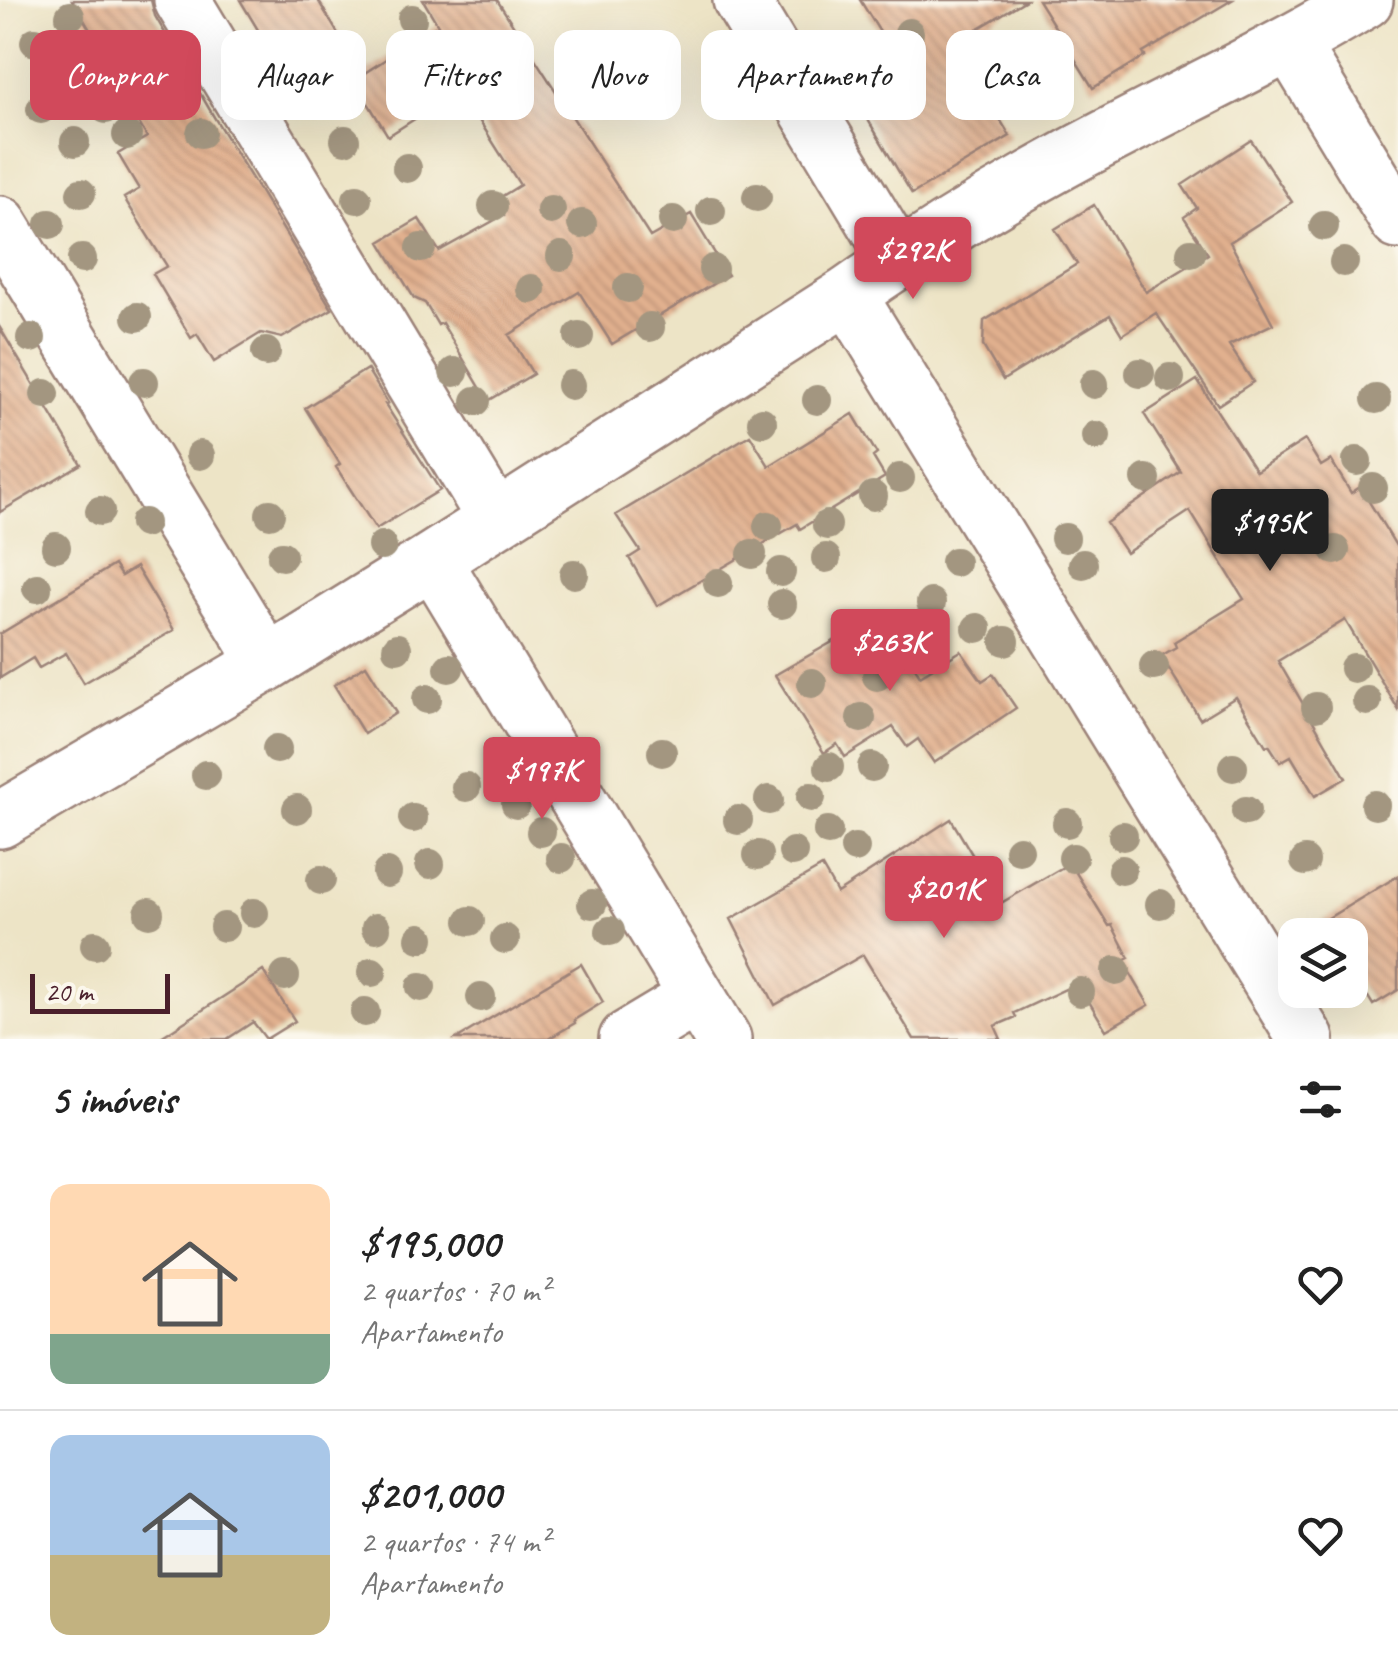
<!DOCTYPE html>
<html lang="pt">
<meta charset="utf-8">
<style>
body{margin:0;font-family:Caveat,sans-serif;background:#f6f6f6;color:#222;height:100vh;display:flex;flex-direction:column;font-size:38px;white-space:nowrap}
*{box-sizing:border-box;margin:0}
p{font-size:32px;color:#767676}
.icon{flex:none;width:55px;height:55px;fill:none;stroke:currentColor;stroke-width:2;stroke-linecap:round;stroke-linejoin:round}
.map{position:relative;height:1039px;overflow:hidden}
.drawer{display:flex;flex-direction:column;background:#fff;flex:1}
.drawer>*{flex:none}
.banner{position:absolute;left:30px;top:30px;width:1340px;height:90px;display:flex;gap:20px}
.controls{position:absolute;left:1278px;top:918px;display:grid;gap:20px}
.controls a{display:grid;place-items:center;width:90px;height:90px;border-radius:20px;background:#fff;box-shadow:0 10px 40px #0002;font-size:50px}
.scale{position:absolute;left:30px;bottom:25px;width:140px;box-sizing:border-box;padding-left:10px;border:5px solid #4a1f2b;border-top:0;font-size:28px;line-height:35px;white-space:nowrap;color:#4a1f2b;-webkit-text-stroke:8px #fbf7ec;paint-order:stroke}
.price{position:absolute;translate:-50% -85px;padding:0 22px;border-radius:10px;background:#d1495b;color:#fff;font-size:32px;line-height:65px;filter:drop-shadow(0 2px 5px #0008)}
.price::after{content:'';position:absolute;left:50%;top:60px;width:30px;height:22px;margin-left:-15px;background:inherit;clip-path:polygon(0 0,100% 0,50% 100%)}
.price.current{background:#222;color:#fff}
ul{padding:0;list-style:none}
li{display:flex;align-items:center;gap:30px;height:250px;padding:0 50px}
li+li{border-top:2px solid #e0e0e0}
li span{display:grid;place-items:center;flex:none;width:280px;height:200px;border-radius:20px;color:#555}
li>.icon{margin-inline-start:auto}
span .icon{width:120px;height:120px;fill:#fffc;stroke-width:1}
li b{font-size:42px}
h2{display:flex;justify-content:space-between;align-items:center;height:120px;padding:0 50px;font-size:42px}
.tag{padding:0 35px;border-radius:20px;background:#fff;box-shadow:0 10px 40px #0002;font-size:35px;line-height:90px}
.tag.current{background:#d1495b;color:#fff}
.map>svg:first-child{display:block}
.building{fill:url(#building-back-hatch)}
.lines{fill:none;stroke-linecap:round;stroke-linejoin:round}
.minor-casing{stroke:#9c8278;stroke-width:60}
.minor{stroke:#fff;stroke-width:55}
.tree{fill:#a39680}
</style>
<div class="map">
<svg width="1398" height="1039" viewBox="0 0 1398 1039">
<defs>
<pattern id="building-back-hatch" width="6" height="6" patternUnits="userSpaceOnUse" patternTransform="scale(2.5)"><rect width="6" height="6" fill="#e2b18f"/><path d="M-1 5l2 2M0 0l6 6M5-1l2 2" fill="none" stroke="#b98f75"/></pattern>
</defs>
<rect width="100%" height="100%" fill="#fbf7ec"/>
<filter id="ink" filterUnits="userSpaceOnUse"><feTurbulence type="fractalNoise" baseFrequency=".01" numOctaves="2"/><feDisplacementMap in="SourceGraphic" scale="20" xChannelSelector="R" yChannelSelector="G"/><feConvolveMatrix kernelMatrix="1 2 1 2 8 2 1 2 1" color-interpolation-filters="sRGB"/></filter>
<filter id="wash" filterUnits="userSpaceOnUse"><feTurbulence type="fractalNoise" baseFrequency=".0048" numOctaves="4" result="noise"/><feDisplacementMap in="SourceGraphic" scale="40" xChannelSelector="R" yChannelSelector="G"/><feGaussianBlur stdDeviation="2.25" result="paint"/><feColorMatrix in="noise" values="0 0 0 0 0 0 0 0 0 0 0 0 0 0 0 0 0 1.4 0 .05"/><feComposite in="paint" operator="in"/></filter>
<g filter="url(#wash)">
<rect width="100%" height="100%" fill="#ede4c6"/>
<g id="blocks">
<!-- building -->
<path class="building" d="M72 0H151L155 16 214 117 332 309 282 338 261 333 214 362 197 334 191 338 153 274 167 266 124 198 139 189 118 154 147 137 114 80 119 78Z
M240 0H318L343 42 284 73Z
M423 0H497L650 237 691 214 728 275 612 344 579 292 509 335 533 374 488 401 442 323 438 325 425 303 414 298 380 242 419 219 439 251 504 215 496 200 520 185 460 90 388 136 354 80 438 25Z
M860 0H1026L954 43 1010 136 912 194 858 103 906 74Z
M1038 0H1232L1143 53 1145 56 1093 88Z
M1251 140 1292 202 1230 242 1273 324 1229 345 1253 382 1218 405 1156 313 1122 335 1110 315 1003 380 983 346 984 321 1077 264 1055 229 1094 205 1146 292 1208 254 1184 217 1197 208 1182 185Z
M0 328 81 464 0 512Z
M367 369 388 403 385 404 440 490 376 529 336 467 340 464 305 408Z
M1197 380 1256 471 1305 440 1321 466 1331 460 1351 493 1360 487 1398 549V709L1345 620 1278 661 1346 778 1315 796 1291 756 1280 762 1269 745 1266 746 1236 697 1200 719 1161 656 1176 647 1174 642 1244 599 1190 511 1126 553 1106 523 1181 472 1144 414Z
M853 414 877 454 873 457 885 477 800 529 797 524 657 606 629 558 640 551 616 515 750 435 769 466Z
M114 565 121 576 136 567 174 630 84 683 66 653 39 668 33 658 0 678V634Z
M883 613 920 676 961 651 982 681 993 674 1016 708 934 763 918 739 907 747 893 727 845 757 837 744 824 753 775 675Z
M366 665 396 713 364 734 334 685Z
M951 819 1001 903 1070 863 1109 926 1112 925 1129 958 1123 961 1149 1005 1106 1030 1078 983 1014 1013 1016 1017 995 1026 1001 1039H914L863 955 775 1005 731 919 822 867 837 893Z
M1398 876V990L1373 1005 1350 967V935H1300Z
M581 964 603 1002 574 1020 575 1023 548 1039H456Z
M263 971 295 1021 266 1039 253 1022 227 1039H158Z"/>
</g>
</g>
<g filter="url(#ink)">
<use href="#blocks" fill-opacity="0" stroke="#9c8278" stroke-width="2.5"/>
<g class="lines">
<defs>
<path id="minor" d="M182 0 496 520
M741 0 898 260
M1291 45 1398 221
M0 224 267 663
M848 295 1306 1039
M433 560 723 1039
M0 820 267 663 433 560 848 295C916 247 988 202 1061 162 1162 106 1267 60 1365 0
M627 1039 697 997"/>
</defs>
<!-- minor casing -->
<use href="#minor" class="minor-casing"/>
<!-- minor -->
<use href="#minor" class="minor"/>
</g>
<!-- trees -->
<g class="tree">
<circle cx="70" cy="16" r="15"/>
<circle cx="412" cy="19" r="15"/>
<circle cx="909" cy="33" r="15"/>
<circle cx="35" cy="42" r="15"/>
<circle cx="878" cy="54" r="15"/>
<circle cx="89" cy="76" r="15"/>
<circle cx="471" cy="83" r="15"/>
<circle cx="283" cy="84" r="15"/>
<circle cx="41" cy="109" r="15"/>
<circle cx="106" cy="109" r="15"/>
<circle cx="201" cy="133" r="15"/>
<circle cx="127" cy="135" r="15"/>
<circle cx="345" cy="140" r="15"/>
<circle cx="75" cy="142" r="15"/>
<circle cx="407" cy="168" r="15"/>
<circle cx="81" cy="193" r="15"/>
<circle cx="757" cy="197" r="15"/>
<circle cx="357" cy="199" r="15"/>
<circle cx="493" cy="206" r="15"/>
<circle cx="551" cy="210" r="15"/>
<circle cx="711" cy="211" r="15"/>
<circle cx="673" cy="220" r="15"/>
<circle cx="50" cy="224" r="15"/>
<circle cx="582" cy="224" r="15"/>
<circle cx="1324" cy="226" r="15"/>
<circle cx="421" cy="248" r="15"/>
<circle cx="1191" cy="253" r="15"/>
<circle cx="561" cy="256" r="15"/>
<circle cx="82" cy="259" r="15"/>
<circle cx="1344" cy="262" r="15"/>
<circle cx="713" cy="269" r="15"/>
<circle cx="628" cy="288" r="15"/>
<circle cx="531" cy="289" r="15"/>
<circle cx="137" cy="317" r="15"/>
<circle cx="650" cy="327" r="15"/>
<circle cx="579" cy="336" r="15"/>
<circle cx="31" cy="338" r="15"/>
<circle cx="266" cy="352" r="15"/>
<circle cx="454" cy="372" r="15"/>
<circle cx="1140" cy="373" r="15"/>
<circle cx="1170" cy="378" r="15"/>
<circle cx="144" cy="382" r="15"/>
<circle cx="1094" cy="384" r="15"/>
<circle cx="571" cy="385" r="15"/>
<circle cx="45" cy="394" r="15"/>
<circle cx="1376" cy="399" r="15"/>
<circle cx="817" cy="400" r="15"/>
<circle cx="476" cy="401" r="15"/>
<circle cx="762" cy="422" r="15"/>
<circle cx="1096" cy="436" r="15"/>
<circle cx="200" cy="455" r="15"/>
<circle cx="1357" cy="461" r="15"/>
<circle cx="900" cy="478" r="15"/>
<circle cx="1146" cy="479" r="15"/>
<circle cx="1373" cy="488" r="15"/>
<circle cx="873" cy="496" r="15"/>
<circle cx="100" cy="511" r="15"/>
<circle cx="270" cy="514" r="15"/>
<circle cx="144" cy="523" r="15"/>
<circle cx="827" cy="525" r="15"/>
<circle cx="768" cy="526" r="15"/>
<circle cx="1065" cy="538" r="15"/>
<circle cx="382" cy="546" r="15"/>
<circle cx="56" cy="547" r="15"/>
<circle cx="1335" cy="550" r="15"/>
<circle cx="752" cy="554" r="15"/>
<circle cx="282" cy="556" r="15"/>
<circle cx="826" cy="558" r="15"/>
<circle cx="955" cy="562" r="15"/>
<circle cx="1083" cy="564" r="15"/>
<circle cx="781" cy="572" r="15"/>
<circle cx="574" cy="574" r="15"/>
<circle cx="718" cy="583" r="15"/>
<circle cx="37" cy="588" r="15"/>
<circle cx="931" cy="603" r="15"/>
<circle cx="782" cy="604" r="15"/>
<circle cx="977" cy="628" r="15"/>
<circle cx="1005" cy="641" r="15"/>
<circle cx="397" cy="648" r="15"/>
<circle cx="1154" cy="666" r="15"/>
<circle cx="449" cy="668" r="15"/>
<circle cx="1354" cy="668" r="15"/>
<circle cx="877" cy="676" r="15"/>
<circle cx="812" cy="683" r="15"/>
<circle cx="427" cy="699" r="15"/>
<circle cx="1367" cy="701" r="15"/>
<circle cx="1316" cy="707" r="15"/>
<circle cx="861" cy="718" r="15"/>
<circle cx="277" cy="749" r="15"/>
<circle cx="662" cy="752" r="15"/>
<circle cx="829" cy="767" r="15"/>
<circle cx="872" cy="767" r="15"/>
<circle cx="1233" cy="767" r="15"/>
<circle cx="206" cy="775" r="15"/>
<circle cx="466" cy="787" r="15"/>
<circle cx="811" cy="797" r="15"/>
<circle cx="769" cy="800" r="15"/>
<circle cx="516" cy="804" r="15"/>
<circle cx="1375" cy="805" r="15"/>
<circle cx="297" cy="809" r="15"/>
<circle cx="1246" cy="811" r="15"/>
<circle cx="413" cy="818" r="15"/>
<circle cx="738" cy="820" r="15"/>
<circle cx="1067" cy="823" r="15"/>
<circle cx="828" cy="831" r="15"/>
<circle cx="541" cy="832" r="15"/>
<circle cx="1123" cy="836" r="15"/>
<circle cx="855" cy="848" r="15"/>
<circle cx="1019" cy="850" r="15"/>
<circle cx="793" cy="852" r="15"/>
<circle cx="758" cy="855" r="15"/>
<circle cx="561" cy="858" r="15"/>
<circle cx="1073" cy="858" r="15"/>
<circle cx="1305" cy="861" r="15"/>
<circle cx="430" cy="864" r="15"/>
<circle cx="1122" cy="870" r="15"/>
<circle cx="387" cy="873" r="15"/>
<circle cx="321" cy="880" r="15"/>
<circle cx="592" cy="904" r="15"/>
<circle cx="1160" cy="904" r="15"/>
<circle cx="149" cy="913" r="15"/>
<circle cx="254" cy="913" r="15"/>
<circle cx="470" cy="921" r="15"/>
<circle cx="224" cy="927" r="15"/>
<circle cx="376" cy="928" r="15"/>
<circle cx="610" cy="931" r="15"/>
<circle cx="420" cy="938" r="15"/>
<circle cx="505" cy="939" r="15"/>
<circle cx="95" cy="945" r="15"/>
<circle cx="1116" cy="971" r="15"/>
<circle cx="372" cy="972" r="15"/>
<circle cx="285" cy="976" r="15"/>
<circle cx="421" cy="987" r="15"/>
<circle cx="1080" cy="992" r="15"/>
<circle cx="481" cy="997" r="15"/>
<circle cx="365" cy="1012" r="15"/>
</g>
</g>
</svg>
<div class="controls">
<a><svg class="icon" aria-label="layers" viewBox="0 0 24 24"><path d="M12 4l9 5-9 5-9-5zM3 14l9 5 9-5"/></svg></a>
</div>
<div class="scale">20 m</div>
<b class="price" style="left:913px;top:302px">$292K</b>
<b class="price current" style="left:1270px;top:574px">$195K</b>
<b class="price" style="left:890px;top:694px">$263K</b>
<b class="price" style="left:542px;top:822px">$197K</b>
<b class="price" style="left:944px;top:941px">$201K</b>
<div class="banner">
<a class="tag current">Comprar</a>
<a class="tag">Alugar</a>
<a class="tag">Filtros</a>
<a class="tag">Novo</a>
<a class="tag">Apartamento</a>
<a class="tag">Casa</a>
</div>
</div>
<section class="drawer">
<h2>5 imóveis<svg class="icon" aria-label="filters" viewBox="0 0 24 24"><path d="M4 7h16M4 17h16"/><circle cx="9" cy="7" r="2"/><circle cx="15" cy="17" r="2"/></svg></h2>
<ul>
<li><span style="background:linear-gradient(#ffd9b3 75%,#7fa58c 0)"><svg class="icon" aria-label="home" viewBox="0 0 24 24"><path d="M3 11l9-7 9 7M6 9v11h12V9"/></svg></span><div><b>$195,000</b><p>2 quartos · 70 m²</p><p>Apartamento</p></div><svg class="icon" aria-label="heart" viewBox="0 0 24 24"><path d="M12 20l-8-8c-3-5 5-10 8-4 3-6 11-1 8 4z"/></svg></li>
<li><span style="background:linear-gradient(#a9c7e8 60%,#c2b280 0)"><svg class="icon" aria-label="home" viewBox="0 0 24 24"><path d="M3 11l9-7 9 7M6 9v11h12V9"/></svg></span><div><b>$201,000</b><p>2 quartos · 74 m²</p><p>Apartamento</p></div><svg class="icon" aria-label="heart" viewBox="0 0 24 24"><path d="M12 20l-8-8c-3-5 5-10 8-4 3-6 11-1 8 4z"/></svg></li>
</ul>
</section>
